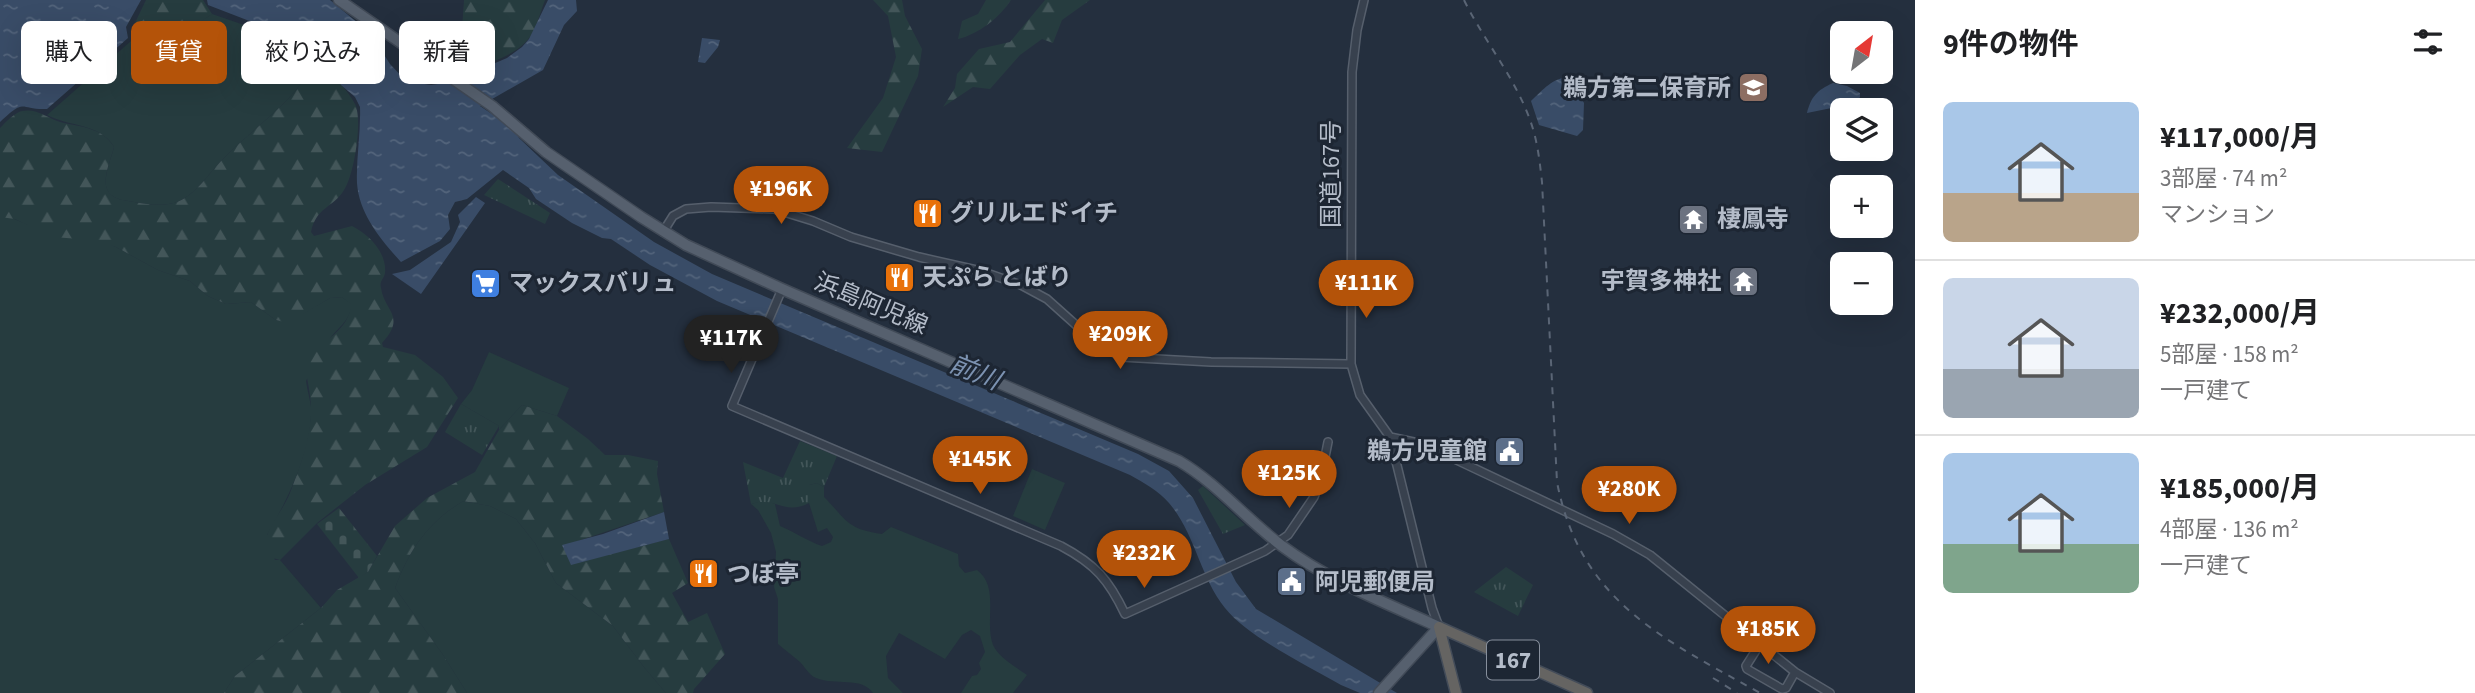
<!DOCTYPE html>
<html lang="ja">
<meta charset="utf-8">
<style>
body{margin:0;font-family:"Source Sans 3","Noto Sans JP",sans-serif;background:#f6f6f6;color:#202124;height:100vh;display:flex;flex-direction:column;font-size:26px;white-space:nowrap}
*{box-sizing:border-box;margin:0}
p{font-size:23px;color:#757577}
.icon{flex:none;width:38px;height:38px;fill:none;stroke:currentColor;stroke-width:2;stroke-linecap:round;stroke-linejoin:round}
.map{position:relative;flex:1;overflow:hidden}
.side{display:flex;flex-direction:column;background:#fff;width:560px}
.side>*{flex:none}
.hud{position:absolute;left:21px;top:21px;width:665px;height:63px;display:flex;gap:14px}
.needle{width:46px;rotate:31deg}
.controls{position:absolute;left:1830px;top:21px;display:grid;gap:14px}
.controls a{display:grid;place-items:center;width:63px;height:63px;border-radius:10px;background:#fff;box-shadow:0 7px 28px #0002;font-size:35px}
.price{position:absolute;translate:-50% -60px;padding:0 16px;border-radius:24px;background:#b45309;color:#fff;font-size:23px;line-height:46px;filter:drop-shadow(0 2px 4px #0008)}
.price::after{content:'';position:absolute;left:50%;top:42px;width:21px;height:16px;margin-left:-10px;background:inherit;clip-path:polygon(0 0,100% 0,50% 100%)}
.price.current{background:#222;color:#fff}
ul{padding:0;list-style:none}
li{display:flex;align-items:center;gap:21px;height:175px;padding:0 28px}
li+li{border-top:2px solid #e0e0e0}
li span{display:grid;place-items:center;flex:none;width:196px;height:140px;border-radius:10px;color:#555}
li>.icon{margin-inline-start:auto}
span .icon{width:84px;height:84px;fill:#fffc;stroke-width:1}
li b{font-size:30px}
h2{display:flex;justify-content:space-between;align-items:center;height:84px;padding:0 28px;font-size:30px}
.tag{padding:0 24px;border-radius:10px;background:#fff;box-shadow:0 7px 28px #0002;font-size:24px;line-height:63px}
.tag.current{background:#b45309;color:#fff}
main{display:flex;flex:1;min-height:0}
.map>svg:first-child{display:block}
.grass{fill:#263c3f}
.forest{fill:url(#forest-firs)}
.cemetery{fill:url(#cemetery-stones)}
.park{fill:url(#park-tufts)}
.water{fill:url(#water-ripples)}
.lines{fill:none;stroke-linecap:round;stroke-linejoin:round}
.tertiary-casing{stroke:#565f6c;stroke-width:10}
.primary-casing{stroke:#414a57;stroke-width:13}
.trunk-casing{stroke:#434c59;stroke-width:13}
.tertiary{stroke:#38414e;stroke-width:7}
.primary{stroke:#56606e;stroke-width:10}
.trunk{stroke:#656462;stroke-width:10}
.rail{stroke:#5a6575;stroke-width:2;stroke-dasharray:7 7;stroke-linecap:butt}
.labels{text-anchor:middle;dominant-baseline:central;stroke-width:6;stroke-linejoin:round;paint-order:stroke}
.shield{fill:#1d2633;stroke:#878f9c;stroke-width:2}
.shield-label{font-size:23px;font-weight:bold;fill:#b4bcc9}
.poi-label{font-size:24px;font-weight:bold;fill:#b4bcc9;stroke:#1d2633;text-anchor:start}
.street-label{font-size:24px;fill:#b4bcc9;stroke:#1d2633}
.water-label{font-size:26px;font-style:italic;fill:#7c92b1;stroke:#1d2633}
</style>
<main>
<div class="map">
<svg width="1915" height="693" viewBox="0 0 1915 693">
<defs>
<pattern id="forest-firs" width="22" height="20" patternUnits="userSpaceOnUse" patternTransform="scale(1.75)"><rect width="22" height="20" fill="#263c3f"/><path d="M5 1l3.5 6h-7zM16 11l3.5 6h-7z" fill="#435659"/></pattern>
<pattern id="cemetery-stones" width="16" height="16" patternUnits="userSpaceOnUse" patternTransform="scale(1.75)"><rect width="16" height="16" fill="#263c3f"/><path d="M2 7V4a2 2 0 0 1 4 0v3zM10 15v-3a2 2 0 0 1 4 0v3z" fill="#435659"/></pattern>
<pattern id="park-tufts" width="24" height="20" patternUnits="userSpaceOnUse" patternTransform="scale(1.75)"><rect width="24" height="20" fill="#263c3f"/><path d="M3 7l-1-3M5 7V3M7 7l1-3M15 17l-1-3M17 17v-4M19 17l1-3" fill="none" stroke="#435659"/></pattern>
<pattern id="water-ripples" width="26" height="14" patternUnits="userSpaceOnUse" patternTransform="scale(1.75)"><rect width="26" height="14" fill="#394c67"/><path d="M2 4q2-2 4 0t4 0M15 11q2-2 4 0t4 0" fill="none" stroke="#53647b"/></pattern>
</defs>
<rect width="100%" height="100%" fill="#242f3e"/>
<!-- grass -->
<path class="grass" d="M212 14 303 45 320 55C310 69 301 86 289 98 269 119 246 136 226 156 212 169 201 188 185 198 168 209 146 204 128 201 93 197 108 170 114 147 100 123 69 127 47 115L131 41 134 25 140 37 137 45 139 51C169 61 189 59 196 24Z
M7 216 29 225 101 241 116 247 158 270 190 281 208 296 226 304 251 302 276 320 288 322 330 298 342 297 352 304C350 322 337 328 328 341 320 354 313 368 306 381 307 389 310 399 311 407 313 449 287 501 267 535L275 560H280L321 608 235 676 224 693H0V217Z
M489 352 569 388 557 416 522 405 499 430V426L461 404 472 390Z
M1032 469 1065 483 1045 530 1013 516Z
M817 483 824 487V497C847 520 846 529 882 534L891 527 958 554 959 566 965 573 977 570C1000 587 984 621 993 645 998 657 1016 667 1027 675L1013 693H961L972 676 977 675 981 669 979 663 985 652 980 636 971 630 962 635 945 659 899 633 886 656 888 678 903 693H873C861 676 836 686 816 678 809 675 805 667 800 662 793 656 785 650 778 644V599L774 587 776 552 771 533 758 510 751 504 765 500 775 504 780 526C795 532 807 541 822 546L831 542 833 537 827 528 818 532 809 503V485Z
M463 501 490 506 516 519 535 543 556 583 613 626 644 667 666 693H467L443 655 395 588C409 550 428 522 463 501Z"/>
<!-- forest -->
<path class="forest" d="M146 0H203L212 14 197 24C189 59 169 61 139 51L137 45 140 37 134 25Z
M464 0H545C541 10 538 22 533 32 521 54 489 65 465 67L460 59Z
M873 0H902L905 16 922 49 918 76 882 152 847 148 883 98 896 57 888 16Z
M986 0H1011C999 18 979 34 958 39L962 21 978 14Z
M1045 0H1090L1062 20 1053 43 1042 39 1020 55 990 89 973 87 943 107 955 88 957 74 979 49 1010 42Z
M320 55C329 73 346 87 355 104 363 119 354 176 344 190 333 208 316 207 311 232L314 236 352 226C368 234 387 252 385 273 384 279 379 281 381 288 384 311 407 316 382 343L383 347 415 355 443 377 458 398 427 447 365 485 317 523 280 560 270 557 264 546C267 527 283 511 290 493 300 467 311 438 311 409 311 393 306 377 305 361 320 341 350 331 351 304L342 297 330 298 288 323 276 320 251 302 226 304 208 296 190 281 158 270 116 247 93 240 53 237 15 219 0 217V128C6 122 14 113 22 111 37 108 47 118 60 122 80 127 102 127 114 147 108 169 93 197 128 201 146 204 168 209 185 198 201 188 212 169 226 156 246 136 269 119 289 98 301 86 310 69 320 55Z
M522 405 557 416 588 439 605 455H628L658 461 657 474 664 512 563 546 571 564 669 539 688 583 672 593 688 622 707 613 725 654 694 689 693 693H666L644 667 613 626 556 583 535 543 516 519 490 506 463 501C428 522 409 550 395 588L443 655 467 693H224L235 676 321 608 337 590 368 572 395 526 427 498 475 472 499 430Z"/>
<!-- cemetery -->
<path class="cemetery" d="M339 508 377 556 368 572 359 578 317 524Z"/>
<!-- park -->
<path class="park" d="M498 179 550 213 545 224 484 195Z
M461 404 499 426 482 455 445 432Z
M800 441 837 456 824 487 817 483 809 485V503C783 516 777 496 751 504L743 462 783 478Z
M1203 486 1245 525 1223 534 1198 490Z
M1506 567 1533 585 1518 616 1474 592Z"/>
<!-- water -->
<path class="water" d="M0 0H141L126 27 128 38 47 109C18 110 27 97 0 122Z
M207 0H330L370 33 390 64 406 81 431 85 451 82 507 58 522 47 529 39 548 0H576L577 11 564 25 543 70 480 106 514 129 519 138 558 175 654 242 712 274 1138 454 1169 471 1193 498 1236 582 1256 609 1397 693H1360L1341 685C1308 666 1248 637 1225 608 1200 577 1195 533 1169 503 1159 491 1144 483 1130 475L717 301 650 265 611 239 602 238 572 223 536 199 529 188 503 170 467 199 455 202 448 215 450 229 440 241 401 262C381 240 359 214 357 183 356 158 361 132 360 107L355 97 341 85 322 52 304 42 208 5Z
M702 38 720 40 718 47 705 63 698 62Z
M1570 77 1573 80 1575 95 1580 96 1584 103 1583 130 1577 136 1539 125 1531 101C1544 89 1552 78 1570 77Z
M1833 83 1847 86 1860 93V97L1856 103 1807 113C1811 97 1817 90 1833 83Z
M476 197 485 203 421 294 392 274 410 270 451 242 460 222 458 215Z
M664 512 669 539 571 565 562 545 603 534Z"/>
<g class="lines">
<defs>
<path id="tertiary" d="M1364 0 1357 30 1352 72 1351 364 1360 395 1390 437 1432 608 1439 627
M663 232 673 216 686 209 711 207 774 209 813 221 851 237 919 257 981 271 1021 285 1047 299 1095 342 1121 357 1211 362 1351 364
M782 289 732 406 1061 546C1095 564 1109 580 1125 614L1265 551 1288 535 1314 497 1320 482 1328 442
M1390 437 1423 444 1613 534 1650 555 1795 672 1830 693
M1760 644 1746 666 1747 669 1782 689 1786 688 1795 672"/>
<path id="primary" d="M339 0 492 106 546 152 641 217 686 245 782 289 1179 461C1218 484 1246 519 1282 546 1329 581 1386 603 1439 627L1379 693"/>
<path id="trunk" d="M1439 627 1587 693
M1439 627 1456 693"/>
</defs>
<!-- tertiary casing -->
<use href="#tertiary" class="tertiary-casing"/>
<!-- primary casing -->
<use href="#primary" class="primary-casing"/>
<!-- trunk casing -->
<use href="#trunk" class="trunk-casing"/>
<!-- tertiary -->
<use href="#tertiary" class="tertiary"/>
<!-- primary -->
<use href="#primary" class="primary"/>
<!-- trunk -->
<use href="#trunk" class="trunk"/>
<!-- rail -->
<path class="rail" d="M1464 0C1485 43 1519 82 1533 129 1538 146 1540 164 1542 182L1557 482C1580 602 1664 639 1760 693
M1713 678 1737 693"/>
</g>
<!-- icons -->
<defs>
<symbol id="school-square" viewBox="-11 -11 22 22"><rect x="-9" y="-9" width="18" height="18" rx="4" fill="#8d6e63" stroke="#1d2633"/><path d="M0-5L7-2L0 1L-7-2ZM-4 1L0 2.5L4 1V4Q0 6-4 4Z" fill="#fff"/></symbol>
<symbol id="restaurant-square" viewBox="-11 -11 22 22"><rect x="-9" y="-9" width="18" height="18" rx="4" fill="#e8710a" stroke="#1d2633"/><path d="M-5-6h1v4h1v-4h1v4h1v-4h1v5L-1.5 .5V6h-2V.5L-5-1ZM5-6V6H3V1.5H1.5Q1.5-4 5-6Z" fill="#fff"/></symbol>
<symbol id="temple-square" viewBox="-11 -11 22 22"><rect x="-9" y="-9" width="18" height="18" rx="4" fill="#6b7280" stroke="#1d2633"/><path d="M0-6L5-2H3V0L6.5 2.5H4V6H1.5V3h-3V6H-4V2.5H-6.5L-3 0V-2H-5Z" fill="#fff"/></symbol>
<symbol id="supermarket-square" viewBox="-11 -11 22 22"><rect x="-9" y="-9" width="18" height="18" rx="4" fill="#3f7fe0" stroke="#1d2633"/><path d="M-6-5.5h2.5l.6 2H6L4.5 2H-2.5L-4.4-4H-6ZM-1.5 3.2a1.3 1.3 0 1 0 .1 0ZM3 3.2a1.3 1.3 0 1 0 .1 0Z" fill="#fff"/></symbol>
<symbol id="civic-square" viewBox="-11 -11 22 22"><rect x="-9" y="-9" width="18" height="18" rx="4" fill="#5c6f8a" stroke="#1d2633"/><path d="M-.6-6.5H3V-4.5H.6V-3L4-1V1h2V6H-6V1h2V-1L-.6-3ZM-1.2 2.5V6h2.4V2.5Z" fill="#fff"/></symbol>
</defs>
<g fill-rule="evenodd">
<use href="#school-square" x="1736" y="70" width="35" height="35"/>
<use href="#restaurant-square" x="910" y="196" width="35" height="35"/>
<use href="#temple-square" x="1676" y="202" width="35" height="35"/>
<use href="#restaurant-square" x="882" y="260" width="35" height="35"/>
<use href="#temple-square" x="1726" y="264" width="35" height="35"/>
<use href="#supermarket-square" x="468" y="266" width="35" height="35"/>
<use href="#civic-square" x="1492" y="434" width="35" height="35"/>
<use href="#restaurant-square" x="686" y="556" width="35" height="35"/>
<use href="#civic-square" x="1274" y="564" width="35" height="35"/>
</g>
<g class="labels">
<!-- shield labels -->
<rect class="shield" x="1487" y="640.5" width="52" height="39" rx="5"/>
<g class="shield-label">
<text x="1513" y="660">167</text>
</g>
<!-- poi labels -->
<g class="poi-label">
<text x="1731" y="88" text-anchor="end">鵜方第二保育所</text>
<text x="950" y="213">グリルエドイチ</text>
<text x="1717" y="219">棲鳳寺</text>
<text x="923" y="277">天ぷら とばり</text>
<text x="1721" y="281" text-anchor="end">宇賀多神社</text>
<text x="509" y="283">マックスバリュ</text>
<text x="1487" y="451" text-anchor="end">鵜方児童館</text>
<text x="727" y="574">つぼ亭</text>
<text x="1315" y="582">阿児郵便局</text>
</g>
<!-- street labels -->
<g class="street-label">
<text transform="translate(1331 174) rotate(-90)">国道167号</text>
<text transform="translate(871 304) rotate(23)">浜島阿児線</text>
</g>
<!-- water labels -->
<g class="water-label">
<text transform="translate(975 372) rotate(22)">前川</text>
</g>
</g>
</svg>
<div class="controls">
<a><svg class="needle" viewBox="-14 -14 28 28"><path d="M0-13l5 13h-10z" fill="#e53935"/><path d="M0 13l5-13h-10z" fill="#757577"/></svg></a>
<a><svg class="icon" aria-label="layers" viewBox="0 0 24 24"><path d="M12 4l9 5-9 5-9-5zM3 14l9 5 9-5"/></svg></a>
<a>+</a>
<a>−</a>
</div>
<b class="price" style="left:781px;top:226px">¥196K</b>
<b class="price" style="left:1366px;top:320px">¥111K</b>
<b class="price" style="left:1120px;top:371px">¥209K</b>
<b class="price current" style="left:731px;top:375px">¥117K</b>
<b class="price" style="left:980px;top:496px">¥145K</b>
<b class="price" style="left:1289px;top:510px">¥125K</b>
<b class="price" style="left:1629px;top:526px">¥280K</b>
<b class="price" style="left:1144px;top:590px">¥232K</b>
<b class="price" style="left:1768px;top:666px">¥185K</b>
<div class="hud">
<a class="tag">購入</a>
<a class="tag current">賃貸</a>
<a class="tag">絞り込み</a>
<a class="tag">新着</a>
</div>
</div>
<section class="side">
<h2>9件の物件<svg class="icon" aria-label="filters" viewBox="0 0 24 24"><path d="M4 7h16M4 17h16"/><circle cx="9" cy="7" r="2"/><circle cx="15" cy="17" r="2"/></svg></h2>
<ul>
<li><span style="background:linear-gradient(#a9c7e8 65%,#b9a48a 0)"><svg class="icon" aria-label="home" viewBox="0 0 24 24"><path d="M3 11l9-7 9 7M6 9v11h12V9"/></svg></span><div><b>¥117,000/月</b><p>3部屋 · 74 m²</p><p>マンション</p></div></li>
<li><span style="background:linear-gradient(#c9d6e8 65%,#9aa5b1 0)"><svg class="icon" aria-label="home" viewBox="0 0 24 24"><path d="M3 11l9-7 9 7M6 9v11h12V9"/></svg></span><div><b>¥232,000/月</b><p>5部屋 · 158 m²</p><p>一戸建て</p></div></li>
<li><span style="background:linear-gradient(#a9c7e8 65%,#7fa58c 0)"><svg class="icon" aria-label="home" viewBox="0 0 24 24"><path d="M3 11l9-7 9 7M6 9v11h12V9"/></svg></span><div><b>¥185,000/月</b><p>4部屋 · 136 m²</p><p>一戸建て</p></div></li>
</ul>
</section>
</main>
